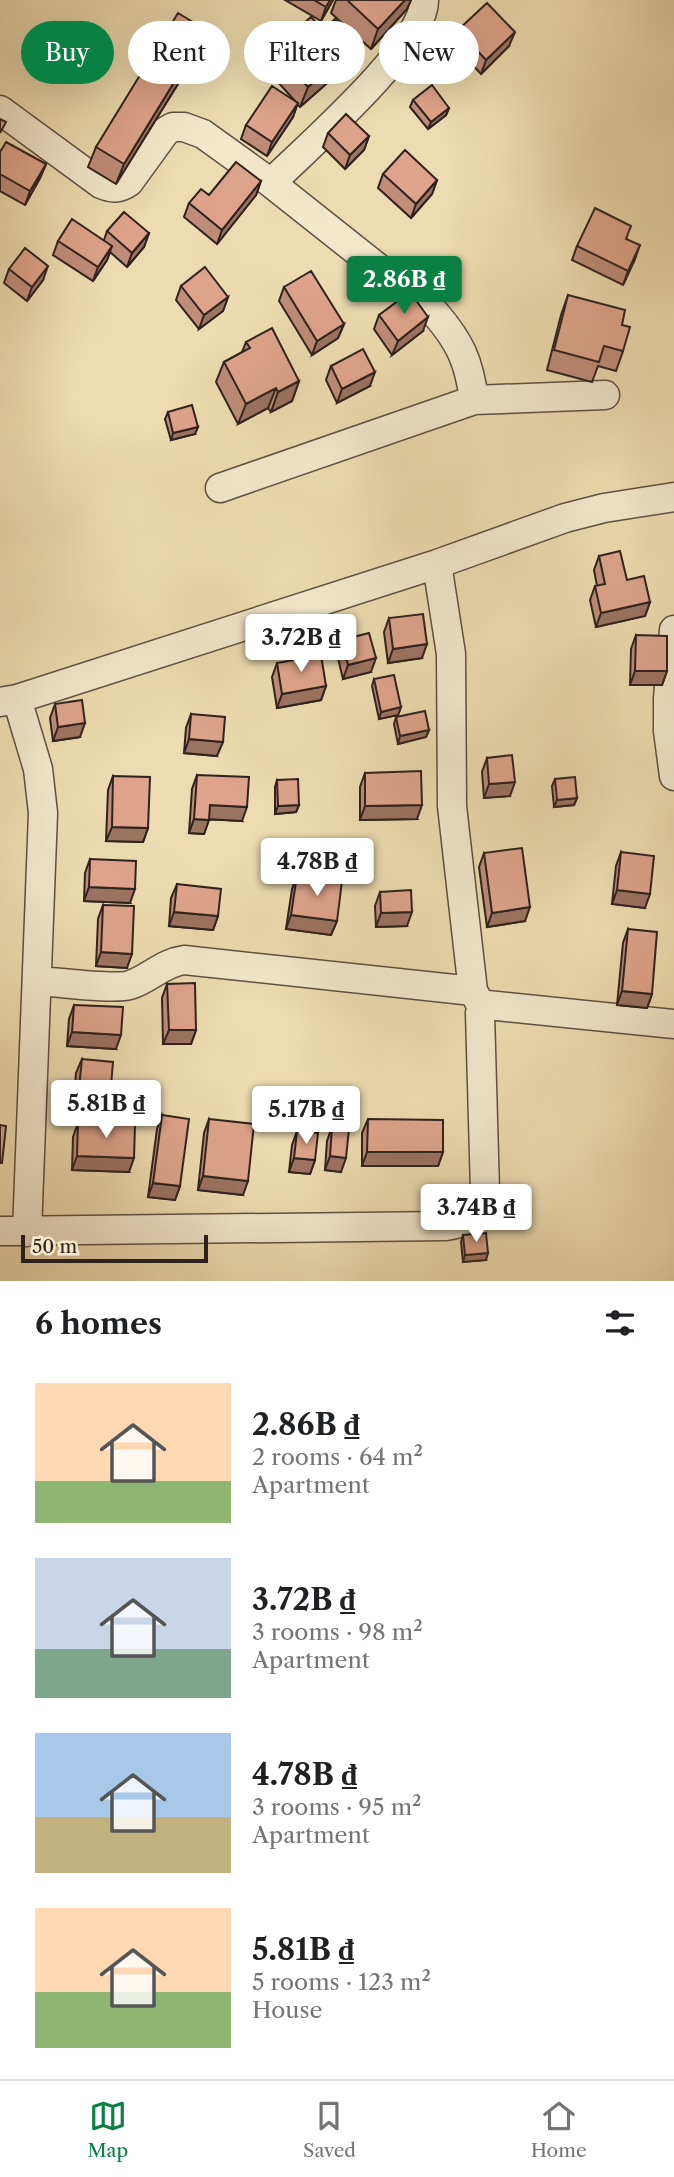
<!DOCTYPE html>
<meta charset="utf-8">
<style>
body{margin:0;font-family:"Libre Caslon Text",serif;background:#f6f6f6;color:#202124;height:100vh;display:flex;flex-direction:column;font-size:26px;white-space:nowrap}
*{box-sizing:border-box;margin:0}
p{font-size:23px;color:#757577}
.icon{flex:none;width:38px;height:38px;fill:none;stroke:currentColor;stroke-width:2;stroke-linecap:round;stroke-linejoin:round}
.map{position:relative;height:1281px;overflow:hidden}
.side{display:flex;flex-direction:column;background:#fff;flex:1}
.side>*{flex:none}
.top-card{position:absolute;left:21px;top:21px;width:634px;height:63px;display:flex;gap:14px}
.scale{position:absolute;left:21px;bottom:18px;width:187px;box-sizing:border-box;padding-left:7px;border:4px solid #2f221c;border-top:0;font-size:19px;line-height:24px;white-space:nowrap;color:#2f221c;-webkit-text-stroke:5px #f3e8cc;paint-order:stroke}
.price{position:absolute;translate:-50% -60px;padding:0 16px;border-radius:7px;background:#fff;color:#222;font-size:23px;line-height:46px;filter:drop-shadow(0 2px 4px #0008)}
.price::after{content:'';position:absolute;left:50%;top:42px;width:21px;height:16px;margin-left:-10px;background:inherit;clip-path:polygon(0 0,100% 0,50% 100%)}
.price.selected{background:#0b8043;color:#fff}
ul{padding:0;list-style:none}
li{display:flex;align-items:center;gap:21px;height:175px;padding:0 35px}
li span{display:grid;place-items:center;flex:none;width:196px;height:140px;border-radius:0px;color:#555}
li>.icon{margin-inline-start:auto}
span .icon{width:84px;height:84px;fill:#fffc;stroke-width:1}
li b{font-size:30px}
h2{display:flex;justify-content:space-between;align-items:center;height:84px;padding:0 35px;font-size:30px}
.pill{padding:0 24px;border-radius:32px;background:#fff;box-shadow:0 7px 28px #0002;font-size:24px;line-height:63px}
.pill.selected{background:#0b8043;color:#fff}
.dock{display:flex;justify-content:space-around;align-items:center;height:98px;border-top:2px solid #e0e0e0;background:#fff;font-size:19px;color:#757577}
.dock a{display:grid;justify-items:center;gap:4px}
.dock .selected{color:#0b8043}
.map>svg:first-child{display:block}
.lines{fill:none;stroke-linecap:round;stroke-linejoin:round}
.minor-casing{stroke:#5e5041;stroke-width:31}
.minor{stroke:#f3e8cc;stroke-width:28}
.wall{fill:#bf8d78;stroke:#2f221c;stroke-width:2}
.shaded-wall{fill:#9b7361;stroke:#2f221c;stroke-width:2}
.building{fill:#dea48b;stroke:#2f221c;stroke-width:2}
</style>
<div class="map">
<svg width="674" height="1281" viewBox="0 0 674 1281">
<rect width="100%" height="100%" fill="#eddcb1"/>
<filter id="stains"><feTurbulence type="fractalNoise" baseFrequency=".00286" numOctaves="4"/><feColorMatrix values="0 0 0 0 .2 0 0 0 0 .09 0 0 0 0 .02 0 0 0 .5 -.17"/></filter>
<radialGradient id="worn" r=".72"><stop offset=".6" stop-color="#630" stop-opacity="0"/><stop offset="1" stop-color="#630" stop-opacity=".3"/></radialGradient>
<g class="lines">
<defs>
<path id="minor" d="M0 110 101 184C112 189 119 189 129 182L166 131 173 127H184L203 134 271 183 435 313C460 342 469 361 474 400
M271 183C305 149 426 45 424 0
M220 488 474 400 605 395
M437 564 451 654 452 806 473 991 482 1007
M674 630 668 698V731L674 776
M17 699 38 769 43 813 27 1232
M0 702 17 699 437 564 565 518 604 508 674 497
M38 981C58 982 114 990 130 985 149 979 163 963 184 960L473 991
M0 1231 445 1226C469 1223 480 1215 485 1191L480 1013 482 1007 487 1005 674 1024"/>
</defs>
<!-- minor casing -->
<use href="#minor" class="minor-casing"/>
<!-- minor -->
<use href="#minor" class="minor"/>
</g>
<!-- wall -->
<path class="wall" d="M285 0H333L321 21Z
M336 0H411L407 9 371 49 331 13Z
M323 30 357 43 350 63 300 107 297 104 293 117 267 156 241 139 246 125 295 101 267 70 274 50Z
M458 30 509 46 481 74 453 44Z
M199 50 116 184 88 167 96 147Z
M413 100 449 108 446 115 428 129 410 107Z
M328 133 369 136 364 150 345 169 323 147Z
M0 152 46 164 40 178 25 205 0 191Z
M383 174 437 180 432 194 411 218 378 188Z
M261 181 256 195 217 244 184 217 189 203 209 195Z
M107 231 149 233 144 247 127 267 110 252 107 260 93 281 53 255 58 241 104 240Z
M627 239 635 259 623 285 572 260 577 246Z
M9 269 43 280 27 301 4 283Z
M181 286 228 297 223 311 199 329 176 300Z
M284 287 344 324 338 338 312 355 279 301Z
M568 295 622 325 623 351 616 371 598 366 592 382 547 370 561 315Z
M379 315 423 331 392 355 374 329Z
M246 342 299 381 292 401 271 412 268 408 238 424 216 382 224 362 242 352Z
M331 366 370 386 337 403 326 380Z
M168 412 195 434 171 440 165 419Z
M599 556 627 580 650 602 645 616 596 627 590 600 595 586H597L594 570Z
M389 618 422 658 388 663 384 632Z
M636 635 667 671 662 685H630L631 649Z
M342 640 371 672 343 679 337 654Z
M277 663 326 686 321 700 277 708 272 677Z
M374 679 401 707 398 715 379 719 372 686Z
M55 704 80 737 53 741 50 718Z
M191 714 217 756 184 753 186 728Z
M396 717 429 730 426 737 398 744 394 724Z
M487 758 510 796 484 798 482 772Z
M365 773 417 819 360 820V787Z
M197 775 242 821 209 819 204 834 189 833 192 789Z
M113 776 148 828 143 842 106 841 108 790Z
M555 779 577 798 574 805 554 807 552 786Z
M277 780 299 805 296 812 275 814V787Z
M621 852 645 908 612 904 616 866Z
M484 853 525 921 487 927 479 867Z
M90 859 130 903 84 901 85 873Z
M297 875 337 921 331 935 286 929 292 889Z
M177 884 218 916 213 930 169 926 171 898Z
M380 892 407 926 376 927 375 906Z
M103 905 127 968 96 966 98 919Z
M628 929 652 994 647 1008 617 1005 623 943Z
M167 984 196 1030 191 1044H163L162 998Z
M74 1005 116 1049 67 1046 69 1019Z
M82 1059 104 1124 72 1121 76 1073Z
M162 1115 180 1186 175 1200 148 1197 157 1129Z
M209 1119 243 1195 198 1190 204 1133Z
M368 1119 443 1152 438 1166H362V1133Z
M78 1123 129 1172 72 1170 73 1137Z
M332 1127 341 1172 325 1170 327 1141Z
M297 1131 315 1160 310 1174 289 1172 292 1145Z
M463 1235 486 1260 463 1262 461 1242Z"/>
<!-- shaded-wall -->
<path class="shaded-wall" d="M330 0H333L321 21 326 7Z
M405 0H411L407 9 371 49 378 29Z
M206 30 199 50 116 184 124 164Z
M515 32 509 46 481 74 486 60Z
M357 43 350 63 300 107 308 87Z
M298 103 293 117 267 156 272 142Z
M449 108 446 115 428 129 431 122Z
M369 136 364 150 345 169 350 155Z
M46 164 40 178 25 205 30 191Z
M437 180 432 194 411 218 416 204Z
M261 181 256 195 217 244 222 230Z
M149 233 144 247 127 267 132 253Z
M640 245 635 259 623 285 628 271Z
M112 246 107 260 93 281 98 267Z
M48 266 43 280 27 301 32 287Z
M228 297 223 311 199 329 204 315Z
M428 317 423 331 392 355 398 341Z
M344 324 338 338 312 355 317 341Z
M375 372 370 386 337 403 342 389Z
M299 381 292 401 271 412 278 392Z
M276 388 268 408 238 424 246 404Z
M198 427 195 434 171 440 173 433Z
M650 602 645 616 596 627 601 613Z
M427 644 422 658 388 663 393 649Z
M376 658 371 672 343 679 348 665Z
M635 671H667L662 685H630Z
M326 686 321 700 277 708 282 694Z
M401 707 398 715 379 719 381 712Z
M85 723 80 737 53 741 58 727Z
M429 730 426 737 398 744 400 736Z
M189 739 223 742 217 756 184 753Z
M515 782 510 796 484 798 489 784Z
M577 798 574 805 554 807 557 800Z
M210 805 247 807 242 821 205 819Z
M299 805 296 812 275 814 278 806Z
M422 805 417 819 360 820 365 806Z
M194 819 209 820 204 834 189 833Z
M112 827 148 828 143 842 106 841Z
M89 887 135 889 130 903 84 901Z
M617 890 650 894 645 908 612 904Z
M530 907 525 921 487 927 492 913Z
M174 912 218 916 213 930 169 926Z
M412 912 407 926 376 927 381 913Z
M291 915 337 921 331 935 286 929Z
M101 952 132 954 127 968 96 966Z
M622 991 652 994 647 1008 617 1005Z
M169 1030H196L191 1044H163Z
M72 1032 121 1035 116 1049 67 1046Z
M77 1107 109 1110 104 1124 72 1121Z
M367 1152H443L438 1166H362Z
M77 1156 134 1158 129 1172 72 1170Z
M330 1156 346 1158 341 1172 325 1170Z
M294 1158 315 1160 310 1174 289 1172Z
M203 1176 248 1181 243 1195 198 1190Z
M153 1183 180 1186 175 1200 148 1197Z
M488 1253 486 1260 463 1262 465 1255Z"/>
<!-- building -->
<path class="building" d="M314 0H330L326 7Z
M347 0H405L378 29Z
M487 3 515 32 486 60 458 30Z
M178 13 206 30 124 164 96 147Z
M311 17 323 30 335 19 357 43 308 87 274 50Z
M432 85 449 108 431 122 413 100Z
M272 86 298 103 272 142 246 125Z
M346 114 369 136 350 155 328 133Z
M0 119 6 122 0 133Z
M6 142 46 164 30 191 0 174V152Z
M405 150 437 180 416 204 383 174Z
M236 162 261 181 222 230 189 203 201 189 209 195Z
M595 208 631 226 626 239 640 245 628 271 577 246Z
M124 212 149 233 132 253 107 231Z
M72 219 112 246 98 267 58 241Z
M25 248 48 266 32 287 9 269Z
M205 267 228 297 204 315 181 286Z
M311 271 344 324 317 341 284 287Z
M410 292 428 317 398 341 379 315Z
M568 295 625 310 622 325 630 327 623 351 604 346 599 362 554 350Z
M272 328 299 381 278 392 276 388 246 404 224 362 250 348 246 342Z
M363 349 375 372 342 389 331 366Z
M192 405 198 427 173 433 168 412Z
M620 551 627 580 644 576 650 602 601 613 595 586 605 584 599 556Z
M423 614 427 644 393 649 389 618Z
M369 633 376 658 348 665 342 640Z
M636 635 667 636V671H635Z
M321 655 326 686 282 694 277 663Z
M394 675 401 707 381 712 374 679Z
M82 700 85 723 58 727 55 704Z
M425 711 429 730 400 736 396 717Z
M191 714 225 717 223 742 189 739Z
M512 755 515 782 489 784 487 758Z
M421 771 422 805 365 806V773Z
M197 775 249 777 247 807 210 805 209 820 194 819Z
M113 776 150 777 148 828 112 827Z
M575 777 577 798 557 800 555 779Z
M298 779 299 805 278 806 277 780Z
M522 848 530 907 492 913 484 853Z
M621 852 654 856 650 894 617 890Z
M90 859 136 861 135 889 89 887Z
M297 875 342 881 337 921 291 915Z
M177 884 221 889 218 916 174 912Z
M411 890 412 912 381 913 380 892Z
M103 905 134 906 132 954 101 952Z
M628 929 657 932 652 994 622 991Z
M195 983 196 1030H169L167 984Z
M74 1005 123 1007 121 1035 72 1032Z
M82 1059 113 1062 109 1110 77 1107Z
M162 1115 189 1119 180 1186 153 1183Z
M209 1119 254 1124 248 1181 203 1176Z
M368 1119 443 1120V1152H367Z
M78 1123 135 1125 134 1158 77 1156Z
M0 1125 6 1126 2 1163H0Z
M332 1127 349 1129 346 1158 330 1156Z
M297 1131 318 1133 315 1160 294 1158Z
M486 1233 488 1253 465 1255 463 1235Z"/>
<rect width="100%" height="100%" filter="url(#stains)"/>
<rect width="100%" height="100%" fill="url(#worn)"/>
</svg>
<div class="scale">50 m</div>
<b class="price selected" style="left:404px;top:316px">2.86B ₫</b>
<b class="price" style="left:301px;top:674px">3.72B ₫</b>
<b class="price" style="left:317px;top:898px">4.78B ₫</b>
<b class="price" style="left:106px;top:1140px">5.81B ₫</b>
<b class="price" style="left:306px;top:1146px">5.17B ₫</b>
<b class="price" style="left:476px;top:1244px">3.74B ₫</b>
<div class="top-card">
<a class="pill selected">Buy</a>
<a class="pill">Rent</a>
<a class="pill">Filters</a>
<a class="pill">New</a>
</div>
</div>
<section class="side">
<h2>6 homes<svg class="icon" aria-label="filters" viewBox="0 0 24 24"><path d="M4 7h16M4 17h16"/><circle cx="9" cy="7" r="2"/><circle cx="15" cy="17" r="2"/></svg></h2>
<ul>
<li><span style="background:linear-gradient(#ffd9b3 70%,#8fb573 0)"><svg class="icon" aria-label="home" viewBox="0 0 24 24"><path d="M3 11l9-7 9 7M6 9v11h12V9"/></svg></span><div><b>2.86B ₫</b><p>2 rooms · 64 m²</p><p>Apartment</p></div></li>
<li><span style="background:linear-gradient(#c9d6e8 65%,#7fa58c 0)"><svg class="icon" aria-label="home" viewBox="0 0 24 24"><path d="M3 11l9-7 9 7M6 9v11h12V9"/></svg></span><div><b>3.72B ₫</b><p>3 rooms · 98 m²</p><p>Apartment</p></div></li>
<li><span style="background:linear-gradient(#a9c7e8 60%,#c2b280 0)"><svg class="icon" aria-label="home" viewBox="0 0 24 24"><path d="M3 11l9-7 9 7M6 9v11h12V9"/></svg></span><div><b>4.78B ₫</b><p>3 rooms · 95 m²</p><p>Apartment</p></div></li>
<li><span style="background:linear-gradient(#ffd9b3 60%,#8fb573 0)"><svg class="icon" aria-label="home" viewBox="0 0 24 24"><path d="M3 11l9-7 9 7M6 9v11h12V9"/></svg></span><div><b>5.81B ₫</b><p>5 rooms · 123 m²</p><p>House</p></div></li>
</ul>
</section>
<nav class="dock">
<a class="selected"><svg class="icon" aria-label="map" viewBox="0 0 24 24"><path d="M3 6l6-2 6 2 6-2v14l-6 2-6-2-6 2zM9 4v14M15 6v14"/></svg>Map</a>
<a><svg class="icon" aria-label="saved" viewBox="0 0 24 24"><path d="M7 4h10v16l-5-4-5 4z"/></svg>Saved</a>
<a><svg class="icon" aria-label="home" viewBox="0 0 24 24"><path d="M3 11l9-7 9 7M6 9v11h12V9"/></svg>Home</a>
</nav>
